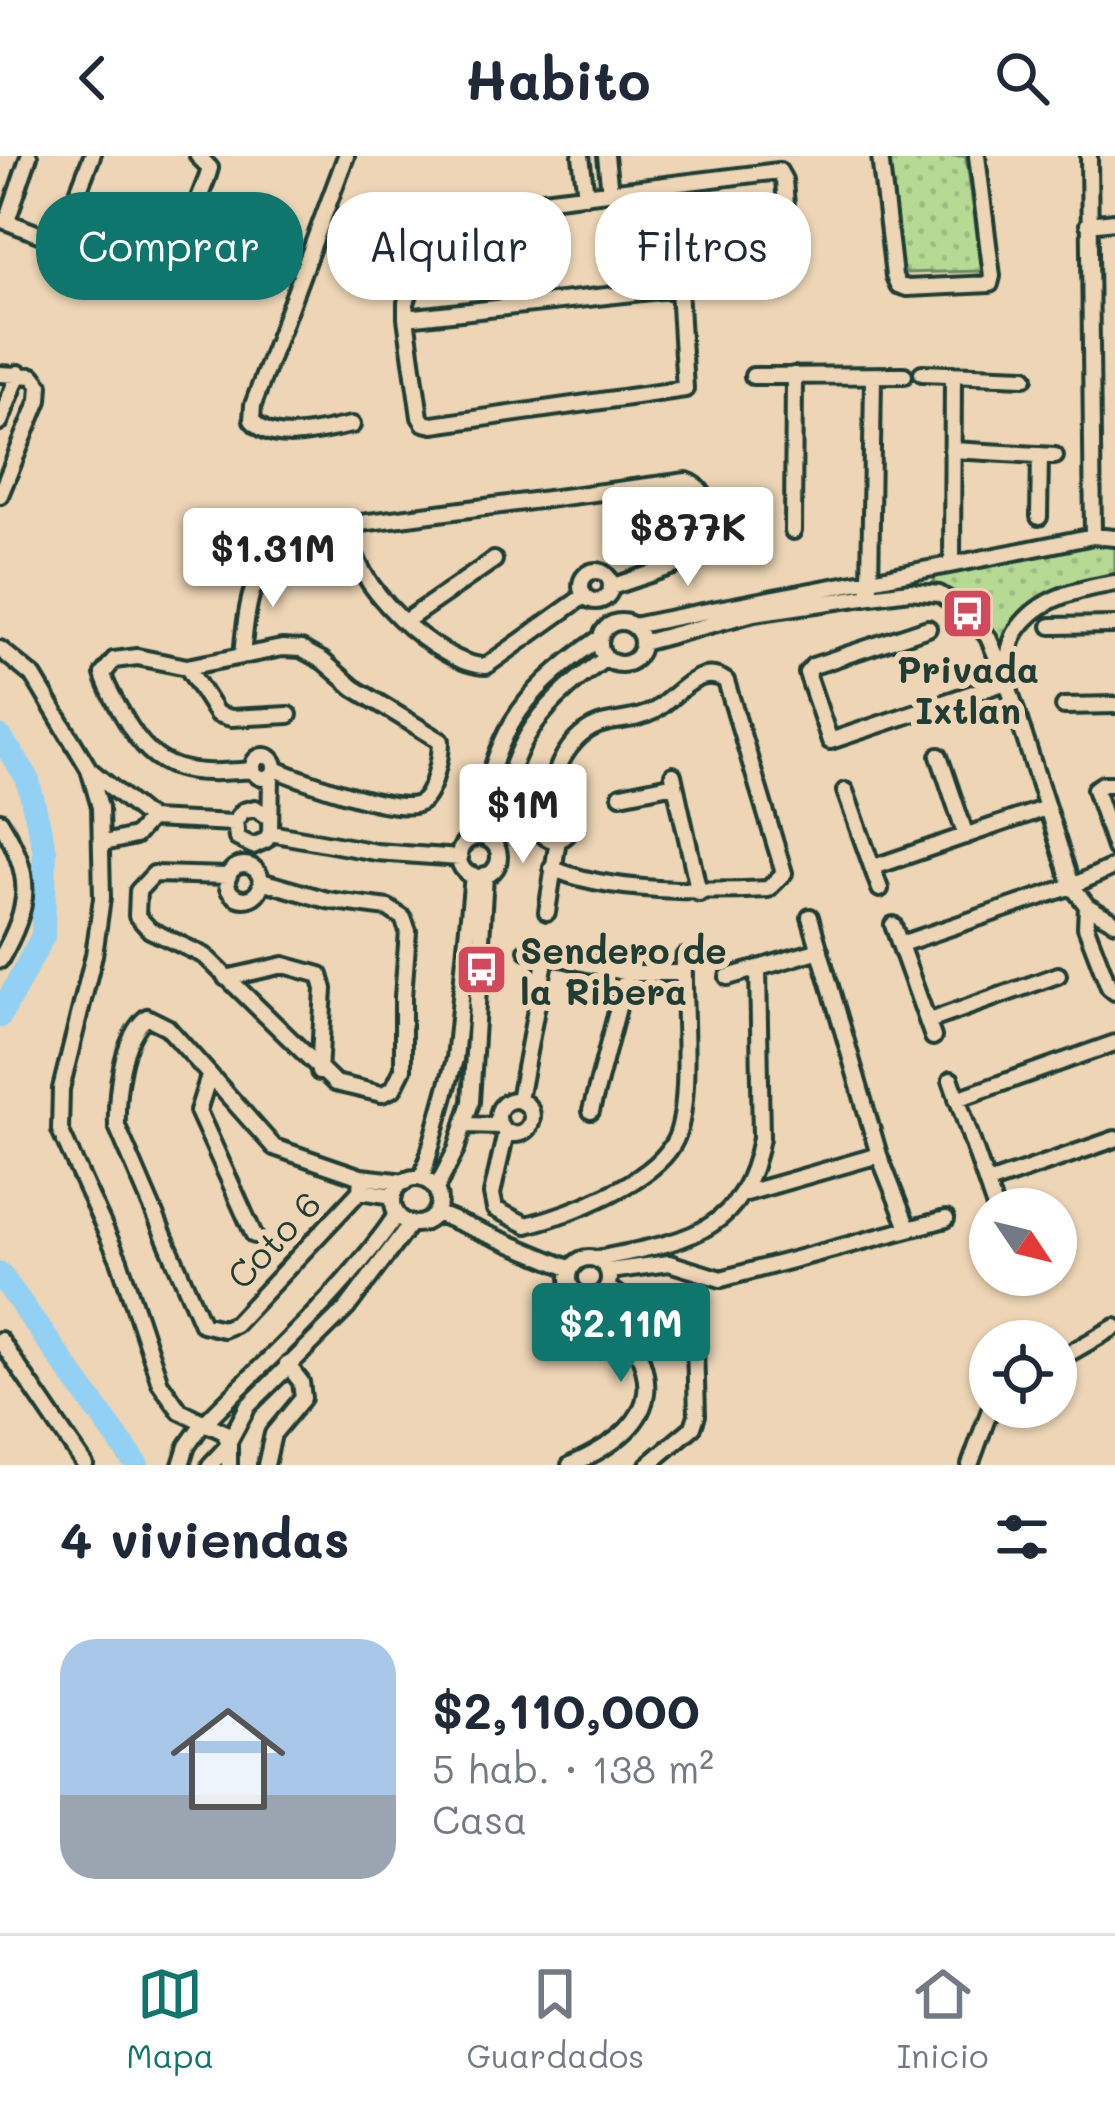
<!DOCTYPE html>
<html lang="es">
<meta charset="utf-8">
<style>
body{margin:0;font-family:Mali,sans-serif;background:#f2f2f3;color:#1f2937;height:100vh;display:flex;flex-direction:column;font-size:45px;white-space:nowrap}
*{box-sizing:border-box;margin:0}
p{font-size:39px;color:#747a83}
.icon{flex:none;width:66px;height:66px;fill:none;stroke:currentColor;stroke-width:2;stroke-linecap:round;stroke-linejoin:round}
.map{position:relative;height:1309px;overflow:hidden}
.drawer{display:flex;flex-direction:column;background:#fff;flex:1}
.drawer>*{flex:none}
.hud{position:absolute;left:36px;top:36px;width:1044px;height:108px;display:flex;gap:24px}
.needle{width:78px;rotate:125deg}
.fabs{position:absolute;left:969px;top:1032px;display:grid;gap:24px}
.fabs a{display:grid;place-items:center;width:108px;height:108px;border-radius:50%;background:#fff;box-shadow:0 3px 9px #0004;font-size:60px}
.price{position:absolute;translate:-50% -102px;padding:0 27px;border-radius:12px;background:#fff;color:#222;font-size:39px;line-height:78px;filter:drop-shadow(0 3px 6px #0008)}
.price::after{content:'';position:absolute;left:50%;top:72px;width:36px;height:27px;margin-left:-18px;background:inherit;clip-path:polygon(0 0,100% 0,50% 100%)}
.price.active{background:#0f766e;color:#fff}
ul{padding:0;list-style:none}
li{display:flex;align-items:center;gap:36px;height:300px;padding:0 60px}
li span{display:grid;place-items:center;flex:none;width:336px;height:240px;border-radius:36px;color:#555}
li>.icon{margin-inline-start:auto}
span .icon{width:144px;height:144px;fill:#fffc;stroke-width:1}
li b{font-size:51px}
h2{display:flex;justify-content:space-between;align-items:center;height:144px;padding:0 60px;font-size:51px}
.pill{padding:0 42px;border-radius:48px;background:#fff;box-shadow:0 3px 9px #0004;font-size:42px;line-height:108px}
.pill.active{background:#0f766e;color:#fff}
header{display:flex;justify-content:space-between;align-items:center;height:156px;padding:0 60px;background:#fff;font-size:54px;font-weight:800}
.tab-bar{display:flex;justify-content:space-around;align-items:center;height:168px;border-top:3px solid #e0e1e3;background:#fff;font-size:33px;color:#747a83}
.tab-bar a{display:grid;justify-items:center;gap:6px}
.tab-bar .active{color:#0f766e}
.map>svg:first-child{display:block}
.green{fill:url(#green-dots);stroke:#6a8b64;stroke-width:3}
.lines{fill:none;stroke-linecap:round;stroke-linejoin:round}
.river{stroke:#93d1f4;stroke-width:24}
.minor-casing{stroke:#1f3d34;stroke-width:22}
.minor{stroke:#edd5b5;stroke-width:14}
.labels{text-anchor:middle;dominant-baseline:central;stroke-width:12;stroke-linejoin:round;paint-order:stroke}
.poi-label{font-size:36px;font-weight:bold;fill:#1f3d34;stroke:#edd5b5}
.street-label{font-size:36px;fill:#1f3d34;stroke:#edd5b5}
</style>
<header><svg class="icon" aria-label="back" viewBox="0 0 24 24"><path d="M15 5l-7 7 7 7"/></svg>Habito<svg class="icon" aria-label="search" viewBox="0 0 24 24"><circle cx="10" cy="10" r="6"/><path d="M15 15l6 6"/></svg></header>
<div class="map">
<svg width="1115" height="1309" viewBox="0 0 1115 1309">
<defs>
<pattern id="green-dots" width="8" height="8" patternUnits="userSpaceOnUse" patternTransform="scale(3)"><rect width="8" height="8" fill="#b6d993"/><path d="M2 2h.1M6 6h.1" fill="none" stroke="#9cbb7f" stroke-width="1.8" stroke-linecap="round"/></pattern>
</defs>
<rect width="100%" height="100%" fill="#edd5b5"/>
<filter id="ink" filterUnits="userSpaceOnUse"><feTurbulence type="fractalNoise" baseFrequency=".00833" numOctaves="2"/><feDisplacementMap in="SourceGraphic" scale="24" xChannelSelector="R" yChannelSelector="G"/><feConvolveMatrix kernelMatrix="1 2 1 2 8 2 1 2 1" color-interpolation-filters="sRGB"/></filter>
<g filter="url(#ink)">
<!-- green -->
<path class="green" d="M926 0H966L982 115 902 117 889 4Z
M1093 380 1115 386V423L1040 450 1005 485H997L933 428 939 412Z"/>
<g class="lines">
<!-- river -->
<path class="river" d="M0 581 27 621 45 695 43 780 0 860
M0 1118 137 1309"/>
<defs>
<path id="minor" d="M346 0 253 249 252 264C275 291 320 274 352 269
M581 0 586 39
M606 0 610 36
M880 0 894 120 898 129 907 132 990 128 992 120 977 0
M1089 0 1093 380
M0 63 152 122 163 123 170 116 207 22 210 12 198 0
M7 65 29 0
M1088 68 1115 65
M59 85 92 0
M406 162 679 132 791 114 784 24 779 15 436 57 406 147V162L420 261 424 267 433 269 685 233 679 132
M922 217 1025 221
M0 218 33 220 40 229 39 244 0 339
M753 220 904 219
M0 266 19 217
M952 294 1055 300
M1039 361 1040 299
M793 375 794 219
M952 407 953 218
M581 430a15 15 0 1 1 30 0a15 15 0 1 1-30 0Z
M870 431 873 220
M584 440 486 510C439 510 346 425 352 376L361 367 687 325C714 333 718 386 697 402L611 431
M404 466 494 404
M600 487a21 21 0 1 1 42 0a21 21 0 1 1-42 0Z
M633 470C786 438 940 413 1093 380L1115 382
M1051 470 1115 469
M928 472 813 510 807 517 830 585 1006 526
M642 487 754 457 871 440 910 435 939 438 954 447 968 457 988 481 1005 520 1072 730 1087 750 1115 766
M0 493 34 521 89 613 100 651 102 742 94 799 61 933 60 974 119 1104 160 1227 180 1255 224 1276 229 1286V1309
M242 500C246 460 248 424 276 394
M187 511 217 558 231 562 289 559
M1005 520C1008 506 1009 485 1018 473 1040 441 1079 433 1115 427
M1064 550 1115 549
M253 611a11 11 0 1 1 22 0a11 11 0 1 1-22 0Z
M939 600 966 680
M90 614 150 663 135 680 104 687
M253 614C190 619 157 620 124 561 116 547 107 533 103 518L114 504 137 501 187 511 282 492 301 493 323 505 354 532 441 585C441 599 434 639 420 647 398 660 300 623 275 613
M673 619 699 737
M1115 628H1103L1095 633 1115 692
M845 635 880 733
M621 639 675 628
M539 668a16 16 0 1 1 32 0a16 16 0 1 1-32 0Z
M548 653C552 627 557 604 576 584 601 558 625 570 654 555 676 542 698 506 726 525L784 717 768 733C709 736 605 737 552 712
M497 655 540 660
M269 661 255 652 243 655 235 665 237 682 253 690 266 684 270 677 271 620
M150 663 234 667
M0 665C34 720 31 749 0 804
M494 674 540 675
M270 677 376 696 460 702
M475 681C497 578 512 543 600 482
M459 701a20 20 0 1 1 40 0a20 20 0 1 1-40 0Z
M491 684C515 591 525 560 606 502
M227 726a17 17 0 1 1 34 0a17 17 0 1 1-34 0Z
M874 711 1046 652
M229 720 154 718 138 735 137 760 150 774 205 800 335 927 382 938 393 933 403 913V841L408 775 403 762 388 752 327 744 261 725
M1087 750 1086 771 1109 831 1115 836
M547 756 558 683
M810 761 879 999 908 1072
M893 769 933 881
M901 788 1072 730 1115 710
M527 794 627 817H684
M728 821 820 794
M226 822 284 809 320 819 324 833 319 916
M929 865 1058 819
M209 920 198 955 254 1079
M951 924 994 1049
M957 943 1115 887
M519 944 546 800
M498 961a17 17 0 1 1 34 0a17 17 0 1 1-34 0Z
M591 955 627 817
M465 969 500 970
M506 976 492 1038 495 1053 527 1069C569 1058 650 1028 673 988 694 954 682 846 684 801
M361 1021 360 1035 235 1168 223 1173 202 1168 117 970C116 938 121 882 147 861L167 871 274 991 361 1021 405 1026
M393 1045a23 23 0 1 1 46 0a23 23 0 1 1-46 0Z
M422 1023 455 903 473 719
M988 1027 1115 983
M436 1033 456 994 471 946 485 719
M360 1035 394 1040
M743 1038 879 999
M436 1057 571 1113
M569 1122a20 20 0 1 1 40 0a20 20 0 1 1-40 0Z
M597 1103C682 1085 743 1081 761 982L758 812
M609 1115 669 1107 721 1123 946 1063
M607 1131 639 1154 683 1173 692 1179 695 1190 697 1259 693 1271 648 1309
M0 1184 85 1309
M1056 1205 1115 1171
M181 1309 187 1290 199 1273C266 1203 342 1139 397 1058
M210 1309 225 1293 248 1250 347 1152 410 1068
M266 1309 273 1278 303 1242 301 1226 287 1208
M570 1309C672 1264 660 1217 603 1138
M970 1309 991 1251"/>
</defs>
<!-- minor casing -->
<use href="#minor" class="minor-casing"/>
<!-- minor -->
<use href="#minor" class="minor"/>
</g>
</g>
<!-- icons -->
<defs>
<symbol id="bus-square" viewBox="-11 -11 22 22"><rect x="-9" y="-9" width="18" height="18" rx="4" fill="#d1495b" stroke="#edd5b5"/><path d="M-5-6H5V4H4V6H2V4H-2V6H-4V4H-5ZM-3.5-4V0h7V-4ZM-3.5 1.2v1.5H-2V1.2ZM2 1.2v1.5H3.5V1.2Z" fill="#fff"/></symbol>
</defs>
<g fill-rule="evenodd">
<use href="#bus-square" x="938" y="428" width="59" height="59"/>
<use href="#bus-square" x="452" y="784" width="59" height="59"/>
</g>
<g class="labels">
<!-- poi labels -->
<g class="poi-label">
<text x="968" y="512">Privada<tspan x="968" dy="41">Ixtlan</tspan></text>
<text x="520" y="793" text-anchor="start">Sendero de<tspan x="520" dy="41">la Ribera</tspan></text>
</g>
<!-- street labels -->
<g class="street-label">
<text transform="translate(273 1083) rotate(-47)">Coto 6</text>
</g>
</g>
</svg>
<div class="fabs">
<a><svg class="needle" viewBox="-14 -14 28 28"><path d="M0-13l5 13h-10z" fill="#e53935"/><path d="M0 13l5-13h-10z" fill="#747a83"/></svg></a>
<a><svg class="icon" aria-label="locate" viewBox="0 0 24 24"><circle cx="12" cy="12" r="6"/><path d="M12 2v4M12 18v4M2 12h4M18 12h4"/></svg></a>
</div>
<b class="price" style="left:688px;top:433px">$877K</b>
<b class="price" style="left:273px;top:454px">$1.31M</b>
<b class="price" style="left:523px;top:710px">$1M</b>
<b class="price active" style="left:621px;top:1229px">$2.11M</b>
<div class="hud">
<a class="pill active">Comprar</a>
<a class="pill">Alquilar</a>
<a class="pill">Filtros</a>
</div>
</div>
<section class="drawer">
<h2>4 viviendas<svg class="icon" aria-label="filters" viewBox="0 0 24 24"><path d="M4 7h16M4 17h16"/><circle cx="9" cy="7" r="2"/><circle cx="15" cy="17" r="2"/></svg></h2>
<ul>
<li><span style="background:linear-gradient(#a9c7e8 65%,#9aa5b1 0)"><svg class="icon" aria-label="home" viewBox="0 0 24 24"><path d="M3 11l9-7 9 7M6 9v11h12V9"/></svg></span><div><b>$2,110,000</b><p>5 hab. · 138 m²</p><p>Casa</p></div></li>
</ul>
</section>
<nav class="tab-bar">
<a class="active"><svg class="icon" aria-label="map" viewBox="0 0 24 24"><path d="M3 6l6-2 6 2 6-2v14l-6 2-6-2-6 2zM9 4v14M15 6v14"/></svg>Mapa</a>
<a><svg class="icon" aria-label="saved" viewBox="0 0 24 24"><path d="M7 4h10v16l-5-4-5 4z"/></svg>Guardados</a>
<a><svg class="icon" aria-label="home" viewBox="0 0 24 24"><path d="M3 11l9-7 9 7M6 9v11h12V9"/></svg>Inicio</a>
</nav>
